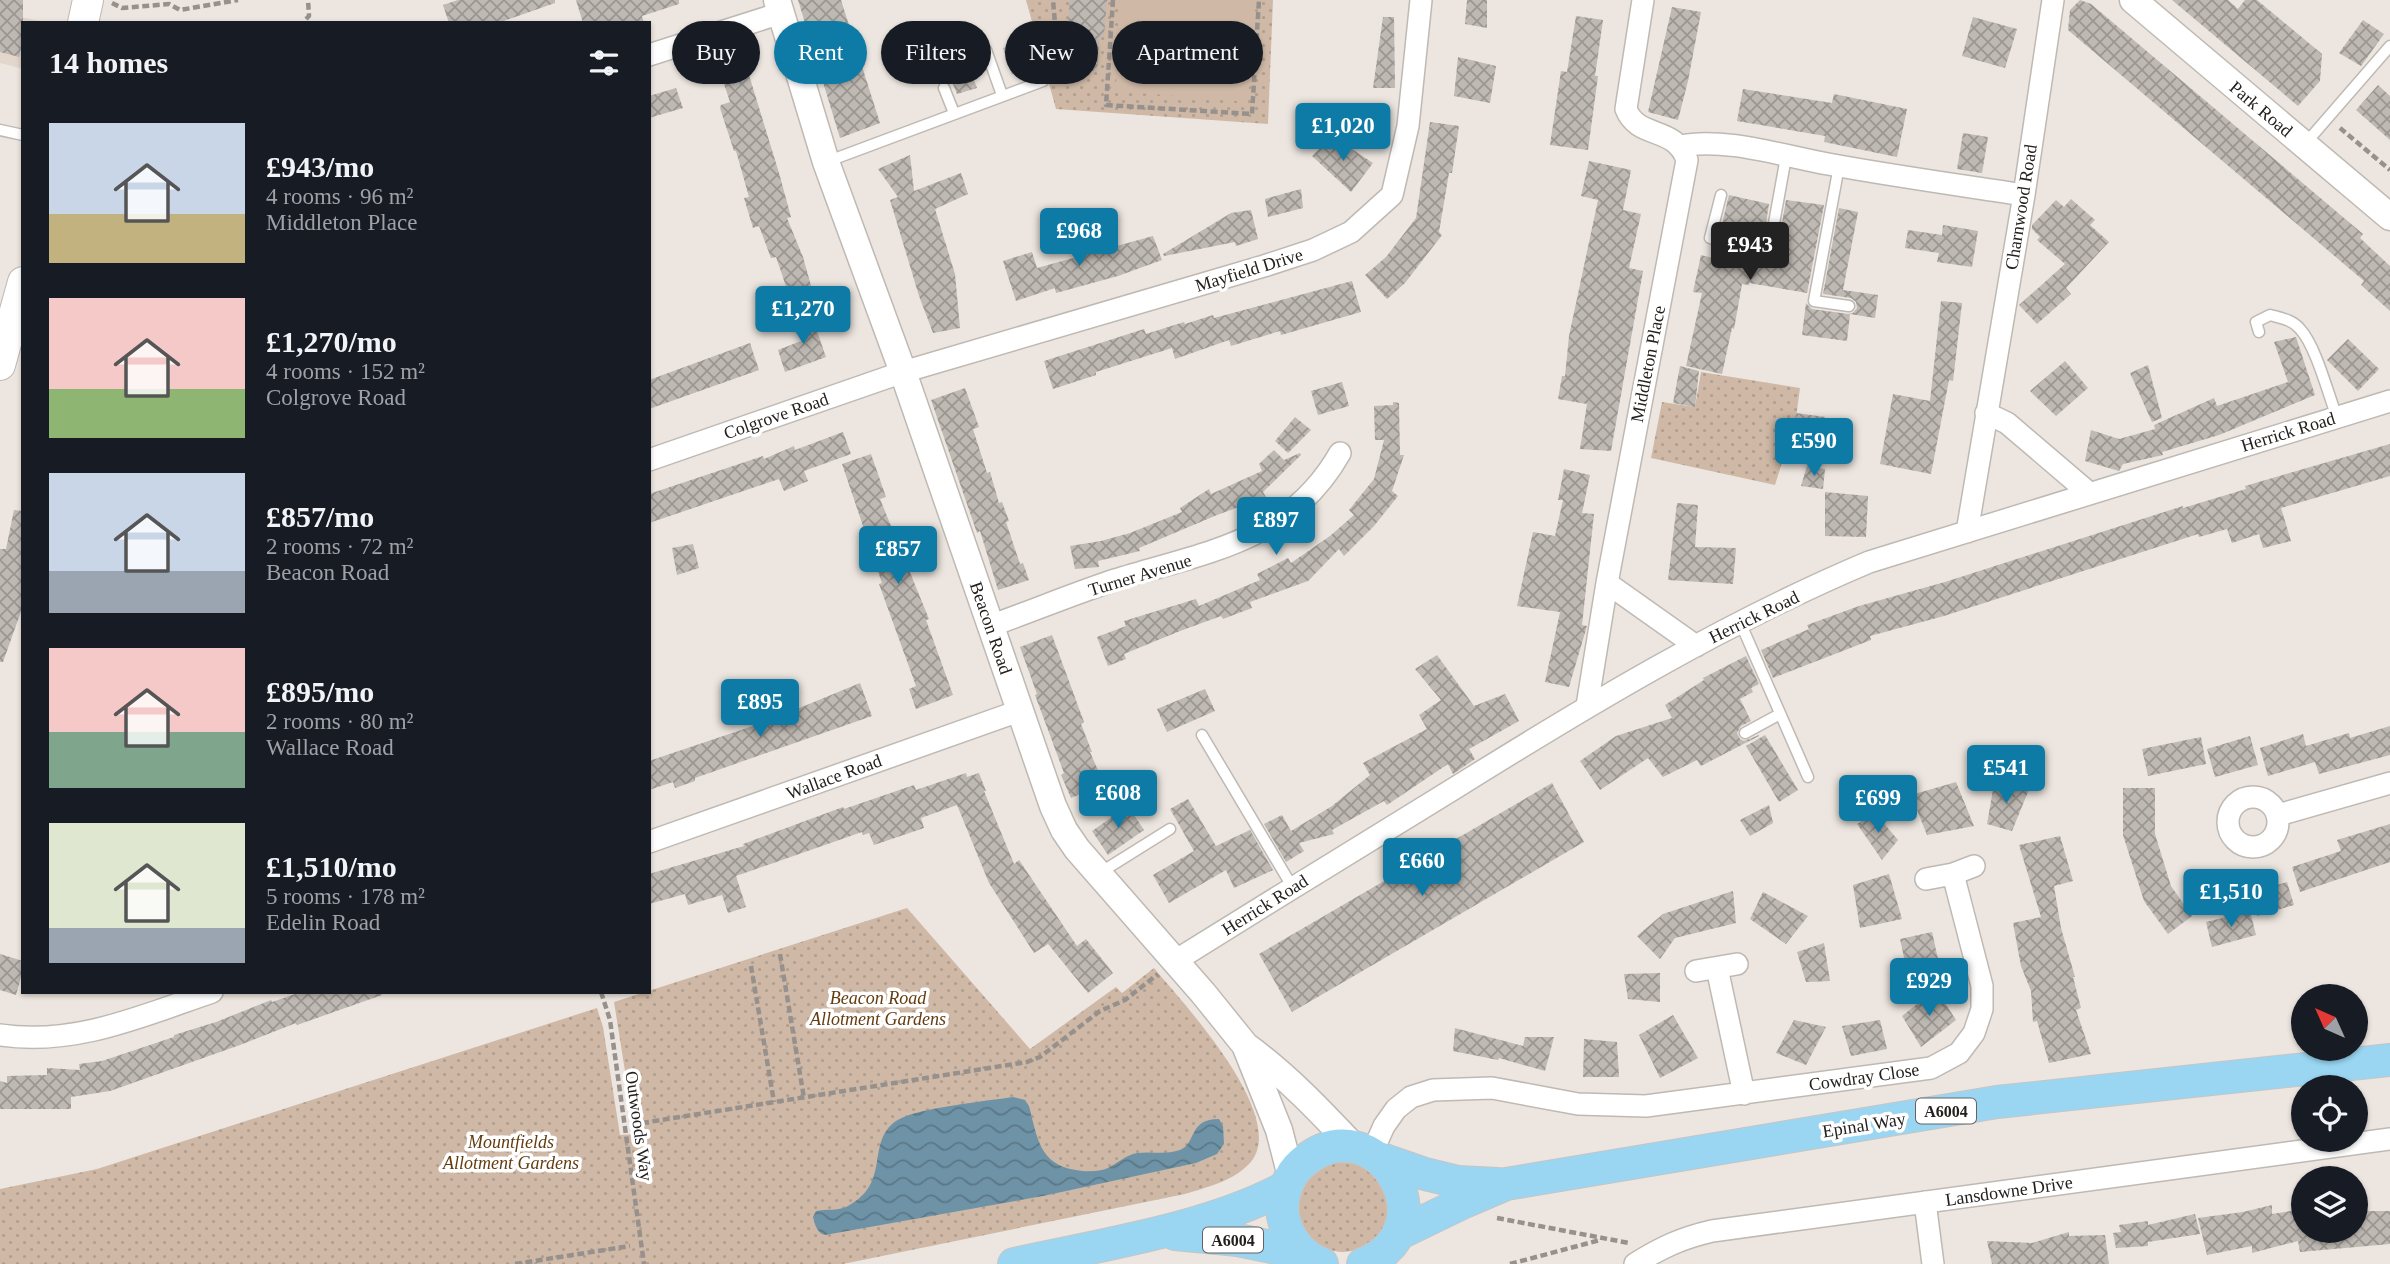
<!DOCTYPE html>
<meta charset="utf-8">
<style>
body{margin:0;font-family:Georgia,serif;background:#242831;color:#f1f3f6;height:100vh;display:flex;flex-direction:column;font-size:26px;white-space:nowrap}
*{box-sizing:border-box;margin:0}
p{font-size:23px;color:#9ea1a6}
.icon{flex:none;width:38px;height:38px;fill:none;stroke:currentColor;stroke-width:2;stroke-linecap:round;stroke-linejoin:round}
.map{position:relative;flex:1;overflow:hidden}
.details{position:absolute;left:21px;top:21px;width:630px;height:973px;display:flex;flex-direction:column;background:#171b24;border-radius:0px;box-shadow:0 2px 5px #0004}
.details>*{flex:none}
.hud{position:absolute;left:672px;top:21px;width:665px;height:63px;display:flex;gap:14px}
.needle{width:46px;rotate:315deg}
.controls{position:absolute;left:2291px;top:984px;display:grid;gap:14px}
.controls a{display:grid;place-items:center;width:77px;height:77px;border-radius:50%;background:#171b24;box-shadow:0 2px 5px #0004;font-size:35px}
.price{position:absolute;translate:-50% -60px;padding:0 16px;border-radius:7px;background:#0d7ba5;color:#fff;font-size:23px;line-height:46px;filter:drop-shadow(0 2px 4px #0008)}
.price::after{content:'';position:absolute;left:50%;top:42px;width:21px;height:16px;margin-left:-10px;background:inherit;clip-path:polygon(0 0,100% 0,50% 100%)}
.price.on{background:#222;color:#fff}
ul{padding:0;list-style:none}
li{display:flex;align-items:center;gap:21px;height:175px;padding:0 28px}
li span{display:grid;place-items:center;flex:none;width:196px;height:140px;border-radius:0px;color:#555}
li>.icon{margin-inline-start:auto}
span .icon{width:84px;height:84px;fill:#fffc;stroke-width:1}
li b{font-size:30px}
h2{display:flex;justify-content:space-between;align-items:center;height:84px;padding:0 28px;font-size:30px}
.tag{padding:0 24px;border-radius:32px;background:#171b24;box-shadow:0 2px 5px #0004;font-size:24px;line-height:63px}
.tag.on{background:#0d7ba5;color:#fff}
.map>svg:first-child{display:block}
.built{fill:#e3d7cc}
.green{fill:url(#green-dots)}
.pitch{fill:#cfb9a6}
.water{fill:url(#water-waves)}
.building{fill:url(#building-cross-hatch)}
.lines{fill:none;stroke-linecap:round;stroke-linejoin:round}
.service-casing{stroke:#bfb9b3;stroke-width:13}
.minor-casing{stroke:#bfb9b3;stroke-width:24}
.tertiary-casing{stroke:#bfb9b3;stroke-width:29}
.secondary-casing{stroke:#bfb9b3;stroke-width:32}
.primary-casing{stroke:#c6c5c4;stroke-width:34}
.path{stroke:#96918d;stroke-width:4.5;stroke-dasharray:7 3.5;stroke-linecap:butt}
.service{stroke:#fff;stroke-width:10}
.minor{stroke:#fff;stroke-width:21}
.tertiary{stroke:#fff;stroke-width:26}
.secondary{stroke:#fff;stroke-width:30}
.primary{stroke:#9ad6f2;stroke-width:32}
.labels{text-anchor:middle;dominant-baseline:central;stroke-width:7;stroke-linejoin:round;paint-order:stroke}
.shield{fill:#fff;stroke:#656362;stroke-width:2}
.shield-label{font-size:16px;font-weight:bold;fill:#23201e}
.street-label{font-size:18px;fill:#23201e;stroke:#fff}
.park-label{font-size:18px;font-style:italic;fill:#643c0f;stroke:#fff}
</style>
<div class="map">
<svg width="2390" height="1264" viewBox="0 0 2390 1264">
<defs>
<pattern id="green-dots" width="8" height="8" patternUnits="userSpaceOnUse" patternTransform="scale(1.75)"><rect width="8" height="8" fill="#cfb9a6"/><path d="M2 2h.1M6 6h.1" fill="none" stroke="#b19f8e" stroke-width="1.8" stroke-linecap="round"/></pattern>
<pattern id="water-waves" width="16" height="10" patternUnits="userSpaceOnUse" patternTransform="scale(1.75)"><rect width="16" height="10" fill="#6e93a6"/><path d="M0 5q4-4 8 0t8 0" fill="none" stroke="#5a7887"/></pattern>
<pattern id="building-cross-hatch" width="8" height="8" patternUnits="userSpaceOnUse" patternTransform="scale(1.75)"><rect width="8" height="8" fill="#bfb9b3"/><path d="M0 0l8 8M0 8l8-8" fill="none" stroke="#9b9691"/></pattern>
</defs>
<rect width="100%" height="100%" fill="#ede6e0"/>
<!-- built -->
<path class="built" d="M0 13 51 23H23V69L0 63Z"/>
<!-- green -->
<path class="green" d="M1026 0H1273L1268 124 1056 109Z
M1701 372 1800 388 1796 418 1775 485 1651 458 1662 402 1695 407Z
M907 908 1030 1049 1116 987 1122 993 1154 968C1182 1002 1294 1121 1248 1165 1231 1182 1207 1187 1185 1194L843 1264H0V1189L97 1169 597 1008 603 1027 620 1135 635 1134 614 1002Z
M1298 1207a45 45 0 1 1 90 0a45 45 0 1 1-90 0Z"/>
<!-- pitch -->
<path class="pitch" d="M1119 0H1255L1248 102 1116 91Z"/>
<!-- water -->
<path class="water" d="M1013 1097 1025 1100 1029 1106C1037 1136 1039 1165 1076 1170 1086 1172 1099 1172 1108 1168 1118 1163 1126 1155 1137 1153 1151 1151 1165 1155 1180 1150 1197 1143 1188 1119 1219 1119L1223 1126 1224 1144 1217 1154 1196 1163 1043 1196 825 1235C817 1233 815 1225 813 1217L816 1211C826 1209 840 1211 848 1206 892 1182 865 1143 896 1121 914 1108 988 1101 1013 1097Z"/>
<!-- building -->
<path class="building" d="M0 0H23V40L19 57 0 52Z
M458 0H555V3L498 23H449L443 5Z
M576 0H679V4L642 16 644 23H583Z
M798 0H841L880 123 840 138Z
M1070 0H1107L1104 36 1100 35 1097 71 1074 70 1077 33 1067 32Z
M1467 0H1487V28L1465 24Z
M2080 0 2091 4 2363 234 2360 238 2390 266V311L2361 285 2364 281 2068 30 2070 10Z
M2172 0H2228L2238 9 2245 0H2257L2322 54 2320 81 2298 106Z
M1672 7 1701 12 1688 81 1678 120 1648 112Z
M1576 16 1603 20 1595 76H1598L1588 150 1550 145 1561 71 1567 72Z
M1383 17H1394L1395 88H1373Z
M1973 17 2017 29 2005 68 1962 56Z
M2363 20 2384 34 2361 66 2339 53Z
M1024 41 1032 70 1012 74 1003 48Z
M963 50 977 88 957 94 942 57Z
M742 52 779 173 791 217 787 218 803 257 815 300 793 307 776 257 771 258 759 226 753 228 744 198 749 197 736 151H734L720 108 721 105 730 102 716 60Z
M1458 57 1496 66 1490 103 1454 96Z
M2378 85 2390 96V140L2356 110Z
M676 88 683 108 649 118V96Z
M1743 89 1832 103 1834 94 1907 109 1897 157 1824 142 1825 136 1737 121Z
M1361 107 1386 111 1384 135 1361 129Z
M1430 122 1459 126 1452 173H1449L1439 232 1442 235 1405 283 1387 299 1365 275 1386 257 1416 218Z
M1963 133 1988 137 1982 173 1957 169Z
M1332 136 1373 163 1351 192 1312 156Z
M910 155 914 191 961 173 968 194 935 209 955 274 960 328 933 333 919 296 890 200 898 197 878 169Z
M1589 161 1631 170 1623 210 1641 214 1629 268 1643 271 1611 451 1580 449 1587 404 1558 399 1562 376H1565L1569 336 1598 200 1581 196Z
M1301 189 1303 208 1268 217 1265 199Z
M1729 195 1769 204 1763 242 1720 232Z
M2071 199 2095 220 2090 225 2109 242 2066 288 2071 294 2037 324 2019 305 2065 264 2037 240 2040 237 2032 229V225L2056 200 2064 207Z
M1786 200 1824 205 1807 293 1749 283V285L1742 284 1734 329 1732 328 1722 374 1686 366 1702 293 1693 292 1701 255 1713 258 1715 247 1772 258 1777 252Z
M1839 208 1858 212 1843 290 1878 295 1875 318 1850 314 1847 341 1802 335 1806 303 1812 309 1848 314 1853 313 1857 308 1856 302 1851 298 1823 294Z
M1251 210 1258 239 1236 246 1235 242 1164 256 1163 254 1231 213Z
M1943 225 1978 231 1972 267 1937 262 1939 253 1905 248 1908 230 1942 235Z
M1153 236 1162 260 1118 276 1056 293 1055 288 1016 301 1003 261 1032 252 1037 268Z
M1352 281 1361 312 1281 335 1280 331 1231 346 1229 340 1175 359 1172 348 1096 372V375L1053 389 1044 361 1144 329 1146 334 1184 322 1185 324 1213 315 1214 318Z
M1941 301 1962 303 1953 381 1949 380 1931 474 1880 464 1893 394 1930 401Z
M811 314 826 357 785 372 778 350 801 341 794 320Z
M2296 337 2315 395 2219 435 2162 452 2163 455 2123 464 2119 471 2085 461 2091 430 2119 439 2155 429 2154 425 2214 398 2217 406 2288 382 2274 342Z
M2348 339 2379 369 2358 391 2327 360Z
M750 343 759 370 649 409V380Z
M2065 361 2088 388 2056 416 2030 391Z
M2148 365 2162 418 2152 422 2130 373Z
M1680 366 1699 371 1695 407 1673 403Z
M1342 382 1349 406 1318 415 1311 391Z
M965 388 979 427 973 429 987 473 990 472 999 503 1002 502 1009 521 1006 522 1020 564 1023 563 1029 580 998 590 980 531 977 533 931 400Z
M1393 402 1399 403 1400 455H1404L1392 491 1398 496 1374 526 1344 556 1339 549 1308 581 1250 602 1252 608 1223 619 1221 616 1180 631 1124 654 1126 659 1108 666 1097 637 1126 626 1124 621 1196 599 1199 606 1260 580 1257 574 1288 558 1291 563 1330 536 1354 515 1349 510 1374 479 1384 440H1375L1374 406 1393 405Z
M1796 413 1825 417 1819 455 1792 453Z
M1295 417 1311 430 1288 453 1275 441Z
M843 432 851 454 804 471 808 481 784 491 779 479 649 523V494L763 456 764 459 794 446 795 450Z
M2390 444V476L2281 508 2291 541 2263 548 2259 534 2232 543 2227 529 2199 537 2198 534 1944 616 1870 636 1871 640 1773 678 1761 650 1809 629 1807 625 1859 606 1945 582 2183 506V508L2246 489 2245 486Z
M1274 450 1284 460 1300 453 1301 455 1263 492 1266 497 1217 515 1139 548 1140 551 1098 561 1099 567 1075 569 1070 546 1101 541 1130 533 1182 512 1180 508 1209 489 1211 494 1262 471 1259 464Z
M871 454 886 497 880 499 929 619 926 620 953 695 916 709 909 689 916 686 879 584 882 583 871 552 874 551 863 526 842 464Z
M1807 466 1825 469 1823 489 1801 486Z
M1564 469 1590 475 1582 513 1594 514 1582 625 1587 626 1569 687 1545 682 1560 612 1517 606 1533 532 1555 536 1563 500H1558Z
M1825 492 1868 496 1866 537 1825 536Z
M1677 503 1698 505 1695 547 1736 548 1733 584 1668 580Z
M14 510 23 511V606L3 662H0V549H6Z
M693 544 699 568 677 575 672 548Z
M1052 635 1084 722 1081 724 1092 752H1090L1104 784 1071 798 1061 775 1064 773 1035 695 1037 694 1020 647Z
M1437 655 1474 706 1505 694 1519 721 1469 749 1475 759 1453 774 1448 764 1387 805 1384 801 1332 830 1334 834 1299 843 1304 851 1286 862 1264 824 1282 815 1291 831 1332 806 1370 775 1363 763 1427 729 1419 715 1441 700 1415 669Z
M1746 656 1759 684 1751 688 1753 692 1740 699 1751 721 1741 726 1737 733 1740 739 1744 741 1759 735V736L1701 766 1697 760 1663 777 1648 758 1600 790 1580 761 1616 736 1672 718 1665 705 1704 680 1703 678Z
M860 683 872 716 695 778V781L675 788 673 782 649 790V761L768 721Z
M1205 689 1215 711 1167 732 1157 709Z
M2390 726V755L2319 774 2315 762 2268 776 2260 748 2303 734 2306 746 2349 733 2350 738Z
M1765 735 1798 790 1779 802 1746 746Z
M2250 736 2258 765 2215 777 2207 749Z
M2201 737 2206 764 2148 776 2142 749Z
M966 773 967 777 979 773 986 791H984L1014 864 1019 860 1077 946 1086 939 1113 973 1088 993 1048 944 1034 953 989 883 957 805 921 818 924 828 874 845 869 833 863 835 862 832 736 876 746 907 728 913 722 895 688 905 685 894 649 904V874L744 846 743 844 843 807 844 809 914 785 916 790Z
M1956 782 1974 826 1927 835 1911 795Z
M1552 783 1584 842 1292 1012 1259 954Z
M1994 784 2030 787 2012 831 1987 824Z
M2123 788H2155V834L2171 886 2192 916 2168 934 2144 901 2123 835Z
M1188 799 1216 846 1250 830 1273 870 1234 888 1226 870 1169 903 1153 875 1194 851 1170 809Z
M1769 805 1773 823 1750 836 1740 820Z
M1128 806 1144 830 1108 855 1092 831Z
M1875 813 1898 840 1882 860 1857 824Z
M2390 824V862L2300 892 2292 867 2341 851 2337 840Z
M2060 836 2073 881 2054 886 2061 928 2075 977H2073L2081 1008 2076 1010 2091 1054 2049 1063 2037 1021 2033 1022 2031 991 2021 966 2013 923 2041 917 2019 845Z
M1889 874 1902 919 1860 928 1853 885Z
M2287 882 2294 905 2257 916 2250 893Z
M1733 891 1736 923 1675 938 1660 959 1637 936 1663 914Z
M1763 892 1808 916 1786 944 1750 919Z
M2250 911 2256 935 2212 947 2206 922Z
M1932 932 1938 959 1905 962 1900 939Z
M1824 943 1830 981 1806 982 1797 952Z
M0 954 23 961V970L16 995 0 990Z
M1660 973V1002L1628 999 1624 974Z
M1936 989 1956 1020 1921 1047 1902 1016Z
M301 992H382V995L297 1025 296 1023 240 1045 110 1091 71 1097V1109H0V1081L7 1083V1076L47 1075V1068L80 1070 79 1064 102 1061 174 1037V1035L216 1022 271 1000 272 1002Z
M1673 1015 1698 1058 1660 1078 1639 1035Z
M1794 1020 1826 1027 1806 1065 1776 1053Z
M1880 1020 1887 1049 1851 1056 1842 1026Z
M1455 1028 1523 1046 1525 1037H1554L1545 1071 1499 1058 1498 1060 1453 1051Z
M1584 1039 1617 1042 1619 1077H1583Z
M2272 1205V1214L2303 1209V1230H2356V1211H2390V1244L2300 1252 2298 1241 2252 1253V1246L2207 1255 2198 1218 2243 1212Z
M2195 1214 2200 1234 2148 1242V1246L2116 1248 2113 1233 2121 1232 2119 1225 2148 1221V1225Z
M2069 1232V1236L2105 1235 2109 1264H1992L1987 1241 2032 1243Z"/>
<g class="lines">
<defs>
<path id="service" d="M986 50 1002 95
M944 88 954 113
M0 130 23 135
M2305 144 2390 46
M826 162 1043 81
M1839 166 1814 301 1849 306
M1721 195 1710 238 1769 251 1786 157
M2259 332 2256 322 2270 315C2281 318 2293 320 2300 329 2316 346 2328 394 2337 417
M1740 622 1808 777
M1745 733 1780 714
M1202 735 1293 888
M1098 874 1170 829"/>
<path id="minor" d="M649 55 781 13
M1680 146C1725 137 1783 156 1828 164 1893 176 1959 185 2024 195
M1986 413 2007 423 2089 493
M649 460 903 372 1264 266 1313 250 1351 232 1392 195 1408 126 1421 0
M1967 532 2024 195 2053 0
M1607 583 1696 646
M990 626C1032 611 1073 594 1115 580 1204 552 1289 543 1340 453
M1587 706 1607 583 1687 160C1675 125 1638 140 1626 109L1643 0
M2228 822a25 25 0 1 1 50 0a25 25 0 1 1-50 0Z
M2278 815 2390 783
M649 842 1019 711
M1926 879 1953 874 1974 866
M1175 961C1268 903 1362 845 1455 788 1588 705 1724 623 1869 562L2390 401
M1717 968 1744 1094
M1696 971 1737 964
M0 1035C75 1046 142 1016 212 992
M1372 1153 1384 1126 1396 1109 1411 1097 1433 1090 1492 1088 1578 1104 1646 1106 1931 1068 1959 1053 1974 1033 1982 1009V986L1953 874
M1925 1202 1933 1264
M1635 1264C1662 1247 1682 1238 1712 1231L2390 1139"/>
<path id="tertiary" d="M777 0 826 162 903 372 1053 806 1064 830 1077 849 1203 993 1245 1045 1279 1130 1291 1176
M2133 0 2390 217
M1246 1046C1287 1076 1320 1111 1354 1147"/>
<path id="secondary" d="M83 23 88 0
M0 365 23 282"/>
<path id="primary" d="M1379 1158 1425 1174 1458 1182 1498 1184
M1175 1234 1238 1240 1305 1254
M1398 1234 1464 1202 1506 1184 1997 1102 2390 1060
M1014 1264C1099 1245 1209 1229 1286 1187
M1322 1264C1302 1257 1287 1238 1283 1216 1280 1197 1288 1175 1302 1163 1374 1100 1454 1227 1363 1264"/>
</defs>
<!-- service casing -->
<use href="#service" class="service-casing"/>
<!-- minor casing -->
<use href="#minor" class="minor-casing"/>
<!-- tertiary casing -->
<use href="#tertiary" class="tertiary-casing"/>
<!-- secondary casing -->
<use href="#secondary" class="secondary-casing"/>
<!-- primary casing -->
<use href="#primary" class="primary-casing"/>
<!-- path -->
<path class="path" d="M1113 0 1106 105 1252 114 1259 0
M112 3 122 8 169 4 180 10 238 0
M306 19 309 16 308 0
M1050 70 1058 57 1053 0
M2340 128 2390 170
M780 954 804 1098
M751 966 774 1102
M601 992 610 1020 644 1264
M642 1123 1027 1062 1040 1057 1100 1011 1125 1000 1158 974
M1497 1218 1629 1243
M515 1264 630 1246
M1510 1264 1600 1240"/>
<!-- service -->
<use href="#service" class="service"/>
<!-- minor -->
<use href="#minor" class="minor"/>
<!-- tertiary -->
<use href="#tertiary" class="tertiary"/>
<!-- secondary -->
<use href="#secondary" class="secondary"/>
<!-- primary -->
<use href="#primary" class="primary"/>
</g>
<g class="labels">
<!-- shield labels -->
<g class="shield">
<rect x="1916" y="1098.5" width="60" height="25" rx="5"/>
<rect x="1203" y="1227.5" width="60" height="25" rx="5"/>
</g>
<g class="shield-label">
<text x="1946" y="1111">A6004</text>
<text x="1233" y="1240">A6004</text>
</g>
<!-- street labels -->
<g class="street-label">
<text transform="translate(2261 109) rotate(40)">Park Road</text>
<text transform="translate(2021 207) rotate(-81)">Charnwood Road</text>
<text transform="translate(1249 270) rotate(-17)">Mayfield Drive</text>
<text transform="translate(1648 364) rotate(-79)">Middleton Place</text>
<text transform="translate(776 416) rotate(-19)">Colgrove Road</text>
<text transform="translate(2288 432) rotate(-17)">Herrick Road</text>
<text transform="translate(1140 575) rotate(-17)">Turner Avenue</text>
<text transform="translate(1754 617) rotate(-26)">Herrick Road</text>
<text transform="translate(991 628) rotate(71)">Beacon Road</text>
<text transform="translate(834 777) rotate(-20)">Wallace Road</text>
<text transform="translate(1265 905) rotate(-32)">Herrick Road</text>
<text transform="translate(1864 1077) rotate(-8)">Cowdray Close</text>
<text transform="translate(1864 1125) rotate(-9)">Epinal Way</text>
<text transform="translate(639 1126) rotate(82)">Outwoods Way</text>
<text transform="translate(2009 1191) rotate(-8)">Lansdowne Drive</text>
</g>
<!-- park labels -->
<g class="park-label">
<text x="878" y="998">Beacon Road<tspan x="878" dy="21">Allotment Gardens</tspan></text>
<text x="511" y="1142">Mountfields<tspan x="511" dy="21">Allotment Gardens</tspan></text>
</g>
</g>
</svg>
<div class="controls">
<a><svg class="needle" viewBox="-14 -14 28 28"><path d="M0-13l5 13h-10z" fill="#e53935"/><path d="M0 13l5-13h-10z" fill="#9ea1a6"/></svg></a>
<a><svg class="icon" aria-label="locate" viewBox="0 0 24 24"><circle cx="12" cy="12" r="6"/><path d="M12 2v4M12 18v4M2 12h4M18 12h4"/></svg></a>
<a><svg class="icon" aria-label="layers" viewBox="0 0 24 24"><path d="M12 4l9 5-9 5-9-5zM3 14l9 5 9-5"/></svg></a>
</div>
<b class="price" style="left:1343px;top:163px">£1,020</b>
<b class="price" style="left:1079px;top:268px">£968</b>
<b class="price on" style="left:1750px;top:282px">£943</b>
<b class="price" style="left:803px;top:346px">£1,270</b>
<b class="price" style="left:1814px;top:478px">£590</b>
<b class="price" style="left:1276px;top:557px">£897</b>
<b class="price" style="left:898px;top:586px">£857</b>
<b class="price" style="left:760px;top:739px">£895</b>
<b class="price" style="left:2006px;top:805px">£541</b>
<b class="price" style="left:1118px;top:830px">£608</b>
<b class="price" style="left:1878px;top:835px">£699</b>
<b class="price" style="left:1422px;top:898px">£660</b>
<b class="price" style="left:2231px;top:929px">£1,510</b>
<b class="price" style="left:1929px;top:1018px">£929</b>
<div class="hud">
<a class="tag">Buy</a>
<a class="tag on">Rent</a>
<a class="tag">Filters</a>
<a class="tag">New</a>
<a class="tag">Apartment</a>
</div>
<section class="details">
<h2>14 homes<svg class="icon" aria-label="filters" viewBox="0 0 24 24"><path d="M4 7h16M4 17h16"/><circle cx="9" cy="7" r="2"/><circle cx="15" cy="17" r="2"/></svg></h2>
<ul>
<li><span style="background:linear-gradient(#c9d6e8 65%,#c2b280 0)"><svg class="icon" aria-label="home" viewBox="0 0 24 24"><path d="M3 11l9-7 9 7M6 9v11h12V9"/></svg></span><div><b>£943/mo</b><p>4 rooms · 96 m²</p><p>Middleton Place</p></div></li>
<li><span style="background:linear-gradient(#f6c9c9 65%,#8fb573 0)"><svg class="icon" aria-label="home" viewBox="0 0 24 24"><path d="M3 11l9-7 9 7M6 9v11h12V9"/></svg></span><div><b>£1,270/mo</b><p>4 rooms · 152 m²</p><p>Colgrove Road</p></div></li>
<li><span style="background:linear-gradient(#c9d6e8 70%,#9aa5b1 0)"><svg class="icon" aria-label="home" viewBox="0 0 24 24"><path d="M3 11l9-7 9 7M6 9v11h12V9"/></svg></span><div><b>£857/mo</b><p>2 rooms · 72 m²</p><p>Beacon Road</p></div></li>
<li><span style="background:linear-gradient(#f6c9c9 60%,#7fa58c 0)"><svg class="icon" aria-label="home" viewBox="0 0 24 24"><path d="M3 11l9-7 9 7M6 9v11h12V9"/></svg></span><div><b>£895/mo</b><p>2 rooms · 80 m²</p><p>Wallace Road</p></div></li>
<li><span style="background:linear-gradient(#dfe7d0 75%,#9aa5b1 0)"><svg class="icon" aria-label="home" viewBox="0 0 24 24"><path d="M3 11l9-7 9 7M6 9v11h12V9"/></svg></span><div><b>£1,510/mo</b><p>5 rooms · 178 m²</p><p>Edelin Road</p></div></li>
</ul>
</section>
</div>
